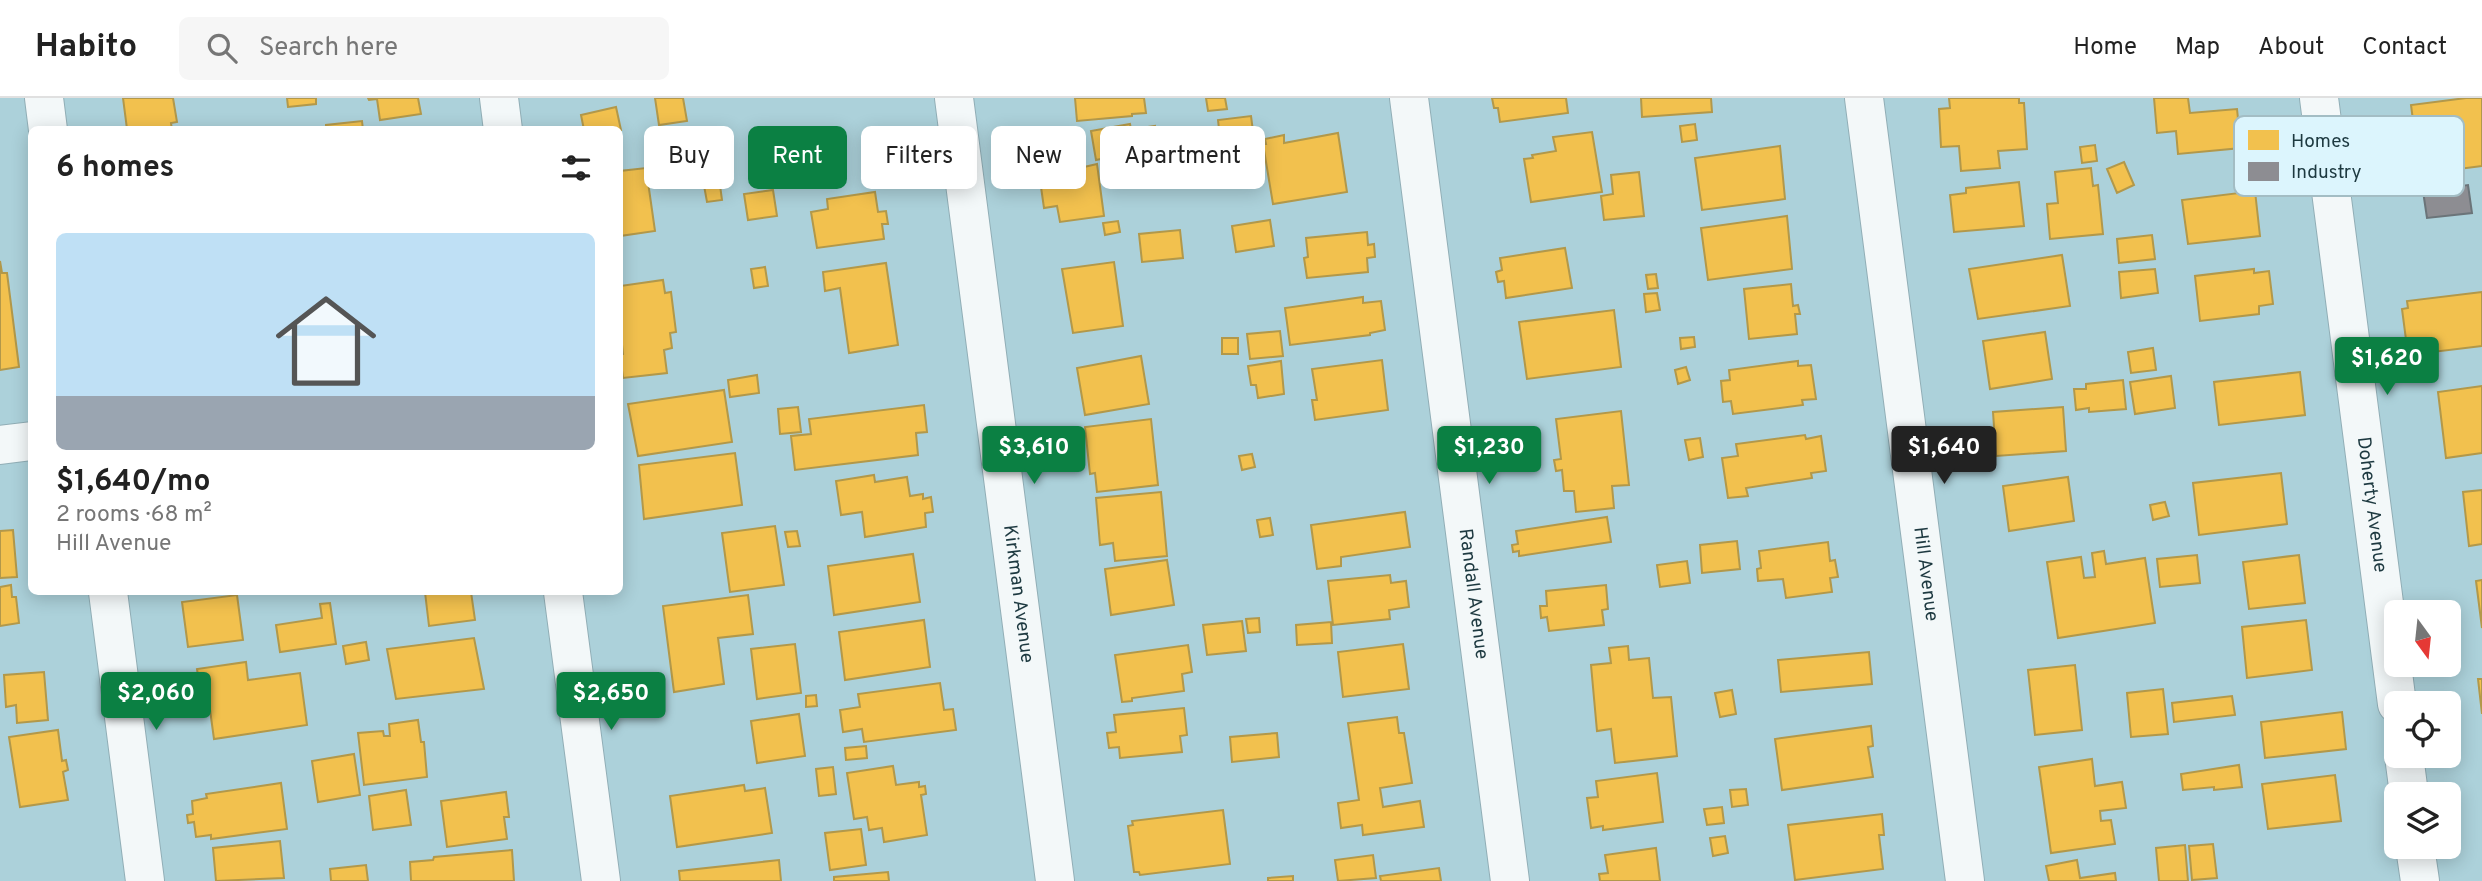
<!DOCTYPE html>
<meta charset="utf-8">
<style>
body{margin:0;font-family:Overpass,sans-serif;background:#f6f6f6;color:#222;height:100vh;display:flex;flex-direction:column;font-size:26px;white-space:nowrap}
*{box-sizing:border-box;margin:0}
p{font-size:23px;color:#767676}
.icon{flex:none;width:38px;height:38px;fill:none;stroke:currentColor;stroke-width:2;stroke-linecap:round;stroke-linejoin:round}
.map{position:relative;flex:1;overflow:hidden}
.sheet{position:absolute;left:28px;top:28px;width:595px;height:469px;display:flex;flex-direction:column;background:#fff;border-radius:10px;box-shadow:0 4px 18px #0003}
.sheet>*{flex:none}
.guide{position:absolute;left:644px;top:28px;width:665px;height:63px;display:flex;gap:14px}
.needle{width:46px;rotate:165deg}
.tools{position:absolute;left:2384px;top:502px;display:grid;gap:14px}
.tools a{display:grid;place-items:center;width:77px;height:77px;border-radius:10px;background:#fff;box-shadow:0 4px 18px #0003;font-size:35px}
.price{position:absolute;translate:-50% -60px;padding:0 16px;border-radius:7px;background:#0b8043;color:#fff;font-size:23px;line-height:46px;filter:drop-shadow(0 2px 4px #0008)}
.price::after{content:'';position:absolute;left:50%;top:42px;width:21px;height:16px;margin-left:-10px;background:inherit;clip-path:polygon(0 0,100% 0,50% 100%)}
.price.on{background:#222;color:#fff}
ul{padding:0;list-style:none}
li{display:grid;align-content:center;gap:14px;height:371px;padding:0 28px}
li+li{border-top:2px solid #e0e0e0}
li span{display:grid;place-items:center;height:217px;border-radius:10px;color:#555}
li>.icon{margin-inline-start:auto}
span .icon{width:126px;height:126px;fill:#fffc;stroke-width:1}
li b{font-size:30px}
h2{display:flex;justify-content:space-between;align-items:center;height:84px;padding:0 28px;font-size:30px}
.pill{padding:0 24px;border-radius:10px;background:#fff;box-shadow:0 4px 18px #0003;font-size:24px;line-height:63px}
.pill.on{background:#0b8043;color:#fff}
header{display:flex;align-items:center;gap:42px;box-sizing:border-box;height:98px;padding:0 35px;background:#fff;border-bottom:2px solid #e0e0e0}
header strong{font-size:33px}
nav{display:flex;gap:38px;margin-inline-start:auto;font-size:24px}
.search{width:490px;height:63px;background:#f6f6f6;display:flex;align-items:center;gap:18px;box-sizing:border-box;padding:0 24px;border-radius:10px;color:#767676;font-size:26px}
.map>svg:first-child{display:block}
.homes{fill:#f2c14e;stroke:#b2984a;stroke-width:2}
.industry{fill:#8d8d92;stroke:#6b7479;stroke-width:2}
.lines{fill:none;stroke-linecap:round;stroke-linejoin:round}
.street-casing{stroke:#91aeb6;stroke-width:40}
.street{stroke:#f3f8f9;stroke-width:38}
.labels{text-anchor:middle;dominant-baseline:central;stroke-width:7;stroke-linejoin:round;paint-order:stroke}
.street-label{font-size:19px;fill:#1d3940;stroke:#dcf5fd}
.key{fill:#dcf5fd;stroke:#a3bdc4;stroke-width:2}
.key-label{font-size:19px;fill:#1d3940}
</style>
<header>
<strong>Habito</strong>
<div class="search"><svg class="icon" aria-label="search" viewBox="0 0 24 24"><circle cx="10" cy="10" r="6"/><path d="M15 15l6 6"/></svg>Search here</div>
<nav><a>Home</a><a>Map</a><a>About</a><a>Contact</a></nav>
</header>
<div class="map">
<svg width="2482" height="783" viewBox="0 0 2482 783">
<rect width="100%" height="100%" fill="#acd1da"/>
<!-- homes -->
<path class="homes" d="M123 0H173L177 24 171 25 172 32 127 31Z
M287 0H316V6L288 9Z
M368 0H418L421 16 380 22 377 1 369 2Z
M655 0H683L687 23 659 27Z
M1075 0H1144L1146 15 1132 16V18L1077 23Z
M1206 0H1225L1227 11 1208 13Z
M1492 0H1566L1568 15 1500 24 1498 10H1494Z
M1641 0H1711L1712 14 1642 19Z
M1949 0H2019V5H2024L2027 51 1998 53 2000 70 1961 73 1959 48 1941 49 1939 11 1950 10Z
M2154 0H2188L2190 15 2237 11 2241 50 2178 56 2176 33 2157 35Z
M2466 0H2482V68L2420 76 2411 7Z
M616 9 621 32H584L581 17Z
M1251 18 1254 41 1214 47 1212 32 1219 31 1218 22Z
M362 23 363 32H326V27Z
M1130 26 1135 54 1096 62 1091 33Z
M1695 26 1697 42 1682 44 1680 28Z
M1155 28 1157 47 1136 49 1134 31Z
M1592 34 1602 94 1531 104 1524 61 1533 60 1532 57 1556 53 1553 39Z
M1338 35 1347 94 1273 106 1263 46H1266L1265 41 1284 37V45Z
M2095 47 2097 63 2082 65 2080 49Z
M1780 48 1785 101 1702 112 1695 60Z
M1083 61 1084 69 1097 66 1104 118 1060 124 1057 108 1044 110 1041 89 1054 87 1052 74 1071 71 1070 63Z
M2124 64 2134 87 2117 95 2107 71Z
M646 70 655 133 620 138V73Z
M2091 70 2093 88 2098 87 2103 136 2050 141 2047 106 2058 105 2055 74Z
M1639 74 1644 118 1604 122 1601 98 1613 96 1611 77Z
M719 80 722 102 707 104 703 82Z
M2019 84 2024 128 1954 134 1950 97 1966 95V90Z
M773 92 777 118 748 122 744 96Z
M2255 93 2260 138 2188 146 2182 102Z
M875 94 878 114 886 113 888 126H882L884 141 817 150 811 114 828 111 827 101Z
M1787 118 1792 171 1708 182 1701 130Z
M1270 122 1274 148 1236 154 1232 128Z
M1118 123 1120 134 1105 137 1103 125Z
M1180 132 1183 160 1142 164 1139 136Z
M1367 134 1368 147 1374 146 1375 159 1367 160 1368 174 1307 180 1304 160 1308 159 1306 140Z
M2152 137 2155 161 2119 165 2117 141Z
M1565 150 1572 190 1506 200 1504 183 1498 184 1496 174 1502 172 1500 160Z
M2062 157 2070 208 1978 221 1969 171Z
M0 163 2 175H7L19 269 0 272Z
M1114 164 1123 228 1073 235 1062 171Z
M886 165 898 247 849 255 840 190 825 193 823 174Z
M765 169 768 188 754 190 751 171Z
M2155 171 2158 195 2121 200 2119 174Z
M2254 171V175L2269 173 2273 206 2259 208V216L2200 223 2195 178Z
M1656 176 1658 190 1648 191 1646 177Z
M663 182 665 195 671 194 676 234 670 235 672 250 664 252 667 275 623 280 620 257 623 256 620 228V188Z
M1791 186 1793 208 1798 207 1800 216H1795L1797 236 1749 241 1744 191Z
M2482 194V248L2408 257 2402 211 2408 210 2407 203Z
M1657 195 1660 212 1646 214 1644 196Z
M1363 199V205L1381 203 1385 232 1370 235V237L1290 247 1285 210Z
M1614 212 1621 269 1527 281 1519 224Z
M1280 233 1283 258 1250 261 1247 236Z
M2045 234 2052 281 1990 291 1983 243Z
M1694 239 1695 249 1681 251 1680 240Z
M1222 240H1238V256H1222Z
M2153 250 2156 272 2131 275 2128 254Z
M1141 258 1149 306 1085 317 1077 270Z
M1382 262 1388 312 1315 322 1312 302H1317L1312 271Z
M1281 263 1284 296 1258 300 1256 287H1251L1248 268Z
M1798 263V268L1811 267 1816 301 1802 302 1803 307 1733 316 1731 303 1723 304 1721 283 1730 282 1729 272Z
M1686 269 1690 282 1678 286 1675 272Z
M2300 274 2305 317 2219 327 2214 284Z
M757 277 759 295 730 299 728 282Z
M2171 278 2175 310 2135 316 2130 284Z
M2123 282 2126 311 2089 314V310L2076 312 2074 291H2086V286Z
M2482 288V355L2446 360 2438 294Z
M724 292 732 344 638 358 628 306Z
M924 307 927 334 916 335 918 357 795 372 791 338 811 336 809 321Z
M798 309 801 334 780 336 778 311Z
M2063 309 2066 353 1996 358 1993 314Z
M1621 313 1629 387 1612 388 1614 410 1576 414 1574 393H1564L1562 372 1556 373 1554 362 1561 361 1556 321Z
M1151 321 1158 387 1097 394 1095 375 1090 376 1085 329Z
M1805 337 1806 341 1821 338 1826 373 1811 375 1812 380 1746 390 1748 398 1728 400 1722 360 1738 358 1736 346Z
M1700 340 1703 359 1689 362 1685 342Z
M735 355 742 407 644 421 639 367Z
M1252 356 1255 369 1242 372 1239 358Z
M2281 375 2287 426 2199 437 2193 385Z
M874 377 875 384 907 379 910 398 923 396V401L931 399 933 414 925 415 926 429 865 439 862 414 841 417 836 383Z
M2068 379 2074 423 2009 433 2003 388Z
M2482 392V446L2469 448 2463 394Z
M1161 394 1167 458 1115 463 1113 445 1100 447 1096 400Z
M2165 404 2169 418 2153 422 2150 407Z
M1405 414 1410 449 1341 459V468L1317 471 1311 427Z
M1607 419 1611 444 1519 458V453L1513 454 1512 447 1518 446 1516 433Z
M1270 420 1273 437 1260 439 1257 422Z
M775 428 784 487 730 494 722 435Z
M13 432 17 479 0 480V433Z
M797 433 800 448 788 449 785 434Z
M1737 443 1740 471 1702 475 1700 447Z
M1828 444 1830 463 1835 462 1838 479 1830 480 1832 494 1786 500 1783 481 1758 483 1757 471 1761 470 1759 453Z
M2104 453 2106 466 2145 460 2155 525 2058 540 2047 464 2081 459 2084 480 2095 479 2092 455Z
M913 456 920 504 834 517 828 468Z
M2197 457 2200 485 2160 489 2157 461Z
M2299 457 2305 505 2249 511 2243 464Z
M1167 462 1174 507 1111 517 1105 471Z
M1687 463 1690 485 1660 489 1657 467Z
M1390 477 1391 485 1406 483 1409 509 1389 512 1390 521 1333 527 1328 483Z
M2482 482V530L2476 483Z
M11 487 12 499H16L19 525 0 528V489Z
M1606 487 1608 511 1602 512 1604 527 1549 533 1547 519 1541 520 1540 508H1547L1546 493Z
M425 494H471L475 522 429 528Z
M237 497 243 542 188 549 182 504Z
M748 497 753 536 718 540 724 586 674 594 663 508Z
M330 505 336 546 280 554 276 527 322 520 320 506Z
M1259 520 1260 534 1248 535 1246 521Z
M924 522 930 569 845 582 839 534Z
M2306 522 2312 572 2247 580 2242 529Z
M1242 523 1246 553 1207 557 1203 527Z
M1331 524 1332 545 1297 547 1296 527Z
M474 540 484 591 396 601 387 551Z
M366 544 369 562 346 566 343 548Z
M795 546 801 595 757 601 751 551Z
M1403 546 1409 591 1343 599 1338 554Z
M1188 547 1192 574 1182 576 1184 593 1132 600V603L1122 604 1115 557Z
M1628 548 1629 562 1649 560 1653 600 1671 599 1677 658 1615 665 1611 631 1597 633 1591 567 1611 565 1609 550Z
M1869 554 1872 586 1781 594 1778 562Z
M246 564 248 582 300 575 307 627 214 641 208 597 201 598 197 571Z
M2075 567 2082 632 2035 637 2028 572Z
M44 574 48 622 17 625 16 607 6 609 4 577Z
M2478 581H2482V616Z
M940 585 944 612 953 611 956 632 864 644 862 631 843 634 840 612 860 609 858 596Z
M2163 591 2168 636 2131 639 2127 595Z
M1732 592 1736 616 1720 619 1715 595Z
M816 597 817 608 806 609V598Z
M2232 598 2235 617 2174 624 2172 605Z
M1184 610 1187 637 1180 638 1182 654 1120 660 1119 649 1109 650 1107 635 1116 634 1114 617Z
M2342 614 2346 651 2265 660 2261 624Z
M799 616 805 658 757 665 751 623Z
M1397 619 1399 635H1404L1412 685 1380 690 1383 709 1420 703 1424 729 1363 737 1362 727 1341 730 1338 705 1359 702 1348 625Z
M418 622 421 644H424L427 679 364 687 358 635 383 633 384 638H390L389 626Z
M1871 628 1873 648 1868 649 1873 679 1782 692 1775 641Z
M58 632 62 663 66 662 68 672 63 674 68 702 20 709 9 639Z
M1277 635 1279 659 1232 664 1230 639Z
M866 648 867 660 846 662 845 650Z
M354 656 360 697 318 704 312 663Z
M2092 661 2095 688 2122 684 2126 710 2100 713 2101 723 2111 722 2115 746 2051 755 2039 669Z
M2239 667 2242 689 2214 692V689L2183 692 2181 676Z
M893 668 896 687 919 684V689L925 688 926 696 921 697 927 737 884 744 882 730 869 732 867 719 854 721 847 675Z
M833 669 836 696 819 698 816 671Z
M1657 675 1663 724 1603 732V728L1591 730 1587 700 1598 699 1596 683Z
M2335 677 2341 723 2268 731 2262 686Z
M281 685 287 731 211 741V737L196 739 194 724 188 725 187 717 193 716 192 703 207 700 206 696Z
M744 687 745 693 765 690 772 735 677 749 670 698Z
M1746 691 1748 707 1732 709 1730 692Z
M406 692 411 727 373 732 369 698Z
M506 694 509 719H504L507 741 447 749 441 703Z
M1722 709 1724 725 1707 727 1704 711Z
M1223 712 1230 766 1140 777 1139 774H1134L1128 728 1133 727 1132 723Z
M1882 716 1884 737H1879L1883 771 1795 782 1788 727Z
M861 731 866 767 830 772 825 735Z
M1725 738 1728 755 1713 758 1710 740Z
M280 743 284 780 216 783 213 750Z
M2213 746 2217 780 2192 782 2189 748Z
M2185 747 2188 783H2159L2156 750Z
M1656 750 1660 783H1600L1599 776 1608 775 1605 757Z
M512 752 514 783H411L410 764 433 762 434 759Z
M1373 757 1376 780 1338 783 1335 762Z
M779 762 781 783H680L679 773Z
M2077 762 2080 780 2115 775 2116 783H2049L2046 768Z
M366 767 368 783H331L330 771Z
M1439 770 1441 783H1381L1380 778Z
M888 774 889 783H834V779Z
M1293 778V783H1268V780Z"/>
<!-- industry -->
<path class="industry" d="M2468 87 2472 115 2427 120 2423 93Z"/>
<g class="lines">
<defs>
<g id="street">
<path d="M44 0 48 32"/>
<path d="M499 0 503 32"/>
<path id="s1" d="M954 0 1055 783"/>
<path id="s2" d="M1409 0 1510 783"/>
<path id="s3" d="M1864 0 1965 783"/>
<path id="s4" d="M2319 0 2397 606"/>
<path d="M0 347 32 343"/>
<path d="M108 494 145 783"/>
<path d="M563 494 601 783"/>
<path d="M2404 658 2409 696"/>
<path d="M2415 749 2420 783"/>
</g>
</defs>
<!-- street casing -->
<use href="#street" class="street-casing"/>
<!-- street -->
<use href="#street" class="street"/>
</g>
<g class="labels">
<!-- street labels -->
<g class="street-label">
<text stroke="none"><textPath href="#s4" startOffset="410">Doherty Avenue</textPath></text>
<text stroke="none"><textPath href="#s3" startOffset="480">Hill Avenue</textPath></text>
<text stroke="none"><textPath href="#s1" startOffset="500">Kirkman Avenue</textPath></text>
<text stroke="none"><textPath href="#s2" startOffset="500">Randall Avenue</textPath></text>
</g>
</g>
<!-- legend -->
<rect x="2234" y="18" width="230" height="80" rx="10" class="key"/>
<rect x="2248" y="32" width="31" height="20" fill="#f2c14e"/>
<rect x="2248" y="64" width="31" height="19" fill="#8d8d92"/>
<g class="key-label">
<text x="2291" y="49">Homes</text>
<text x="2291" y="80">Industry</text>
</g>
</svg>
<div class="tools">
<a><svg class="needle" viewBox="-14 -14 28 28"><path d="M0-13l5 13h-10z" fill="#e53935"/><path d="M0 13l5-13h-10z" fill="#767676"/></svg></a>
<a><svg class="icon" aria-label="locate" viewBox="0 0 24 24"><circle cx="12" cy="12" r="6"/><path d="M12 2v4M12 18v4M2 12h4M18 12h4"/></svg></a>
<a><svg class="icon" aria-label="layers" viewBox="0 0 24 24"><path d="M12 4l9 5-9 5-9-5zM3 14l9 5 9-5"/></svg></a>
</div>
<b class="price" style="left:2387px;top:299px">$1,620</b>
<b class="price" style="left:1034px;top:388px">$3,610</b>
<b class="price" style="left:1489px;top:388px">$1,230</b>
<b class="price on" style="left:1944px;top:388px">$1,640</b>
<b class="price" style="left:156px;top:634px">$2,060</b>
<b class="price" style="left:611px;top:634px">$2,650</b>
<div class="guide">
<a class="pill">Buy</a>
<a class="pill on">Rent</a>
<a class="pill">Filters</a>
<a class="pill">New</a>
<a class="pill">Apartment</a>
</div>
<section class="sheet">
<h2>6 homes<svg class="icon" aria-label="filters" viewBox="0 0 24 24"><path d="M4 7h16M4 17h16"/><circle cx="9" cy="7" r="2"/><circle cx="15" cy="17" r="2"/></svg></h2>
<ul>
<li><span style="background:linear-gradient(#bfe0f5 75%,#9aa5b1 0)"><svg class="icon" aria-label="home" viewBox="0 0 24 24"><path d="M3 11l9-7 9 7M6 9v11h12V9"/></svg></span><div><b>$1,640/mo</b><p>2 rooms · 68 m²</p><p>Hill Avenue</p></div></li>
</ul>
</section>
</div>
